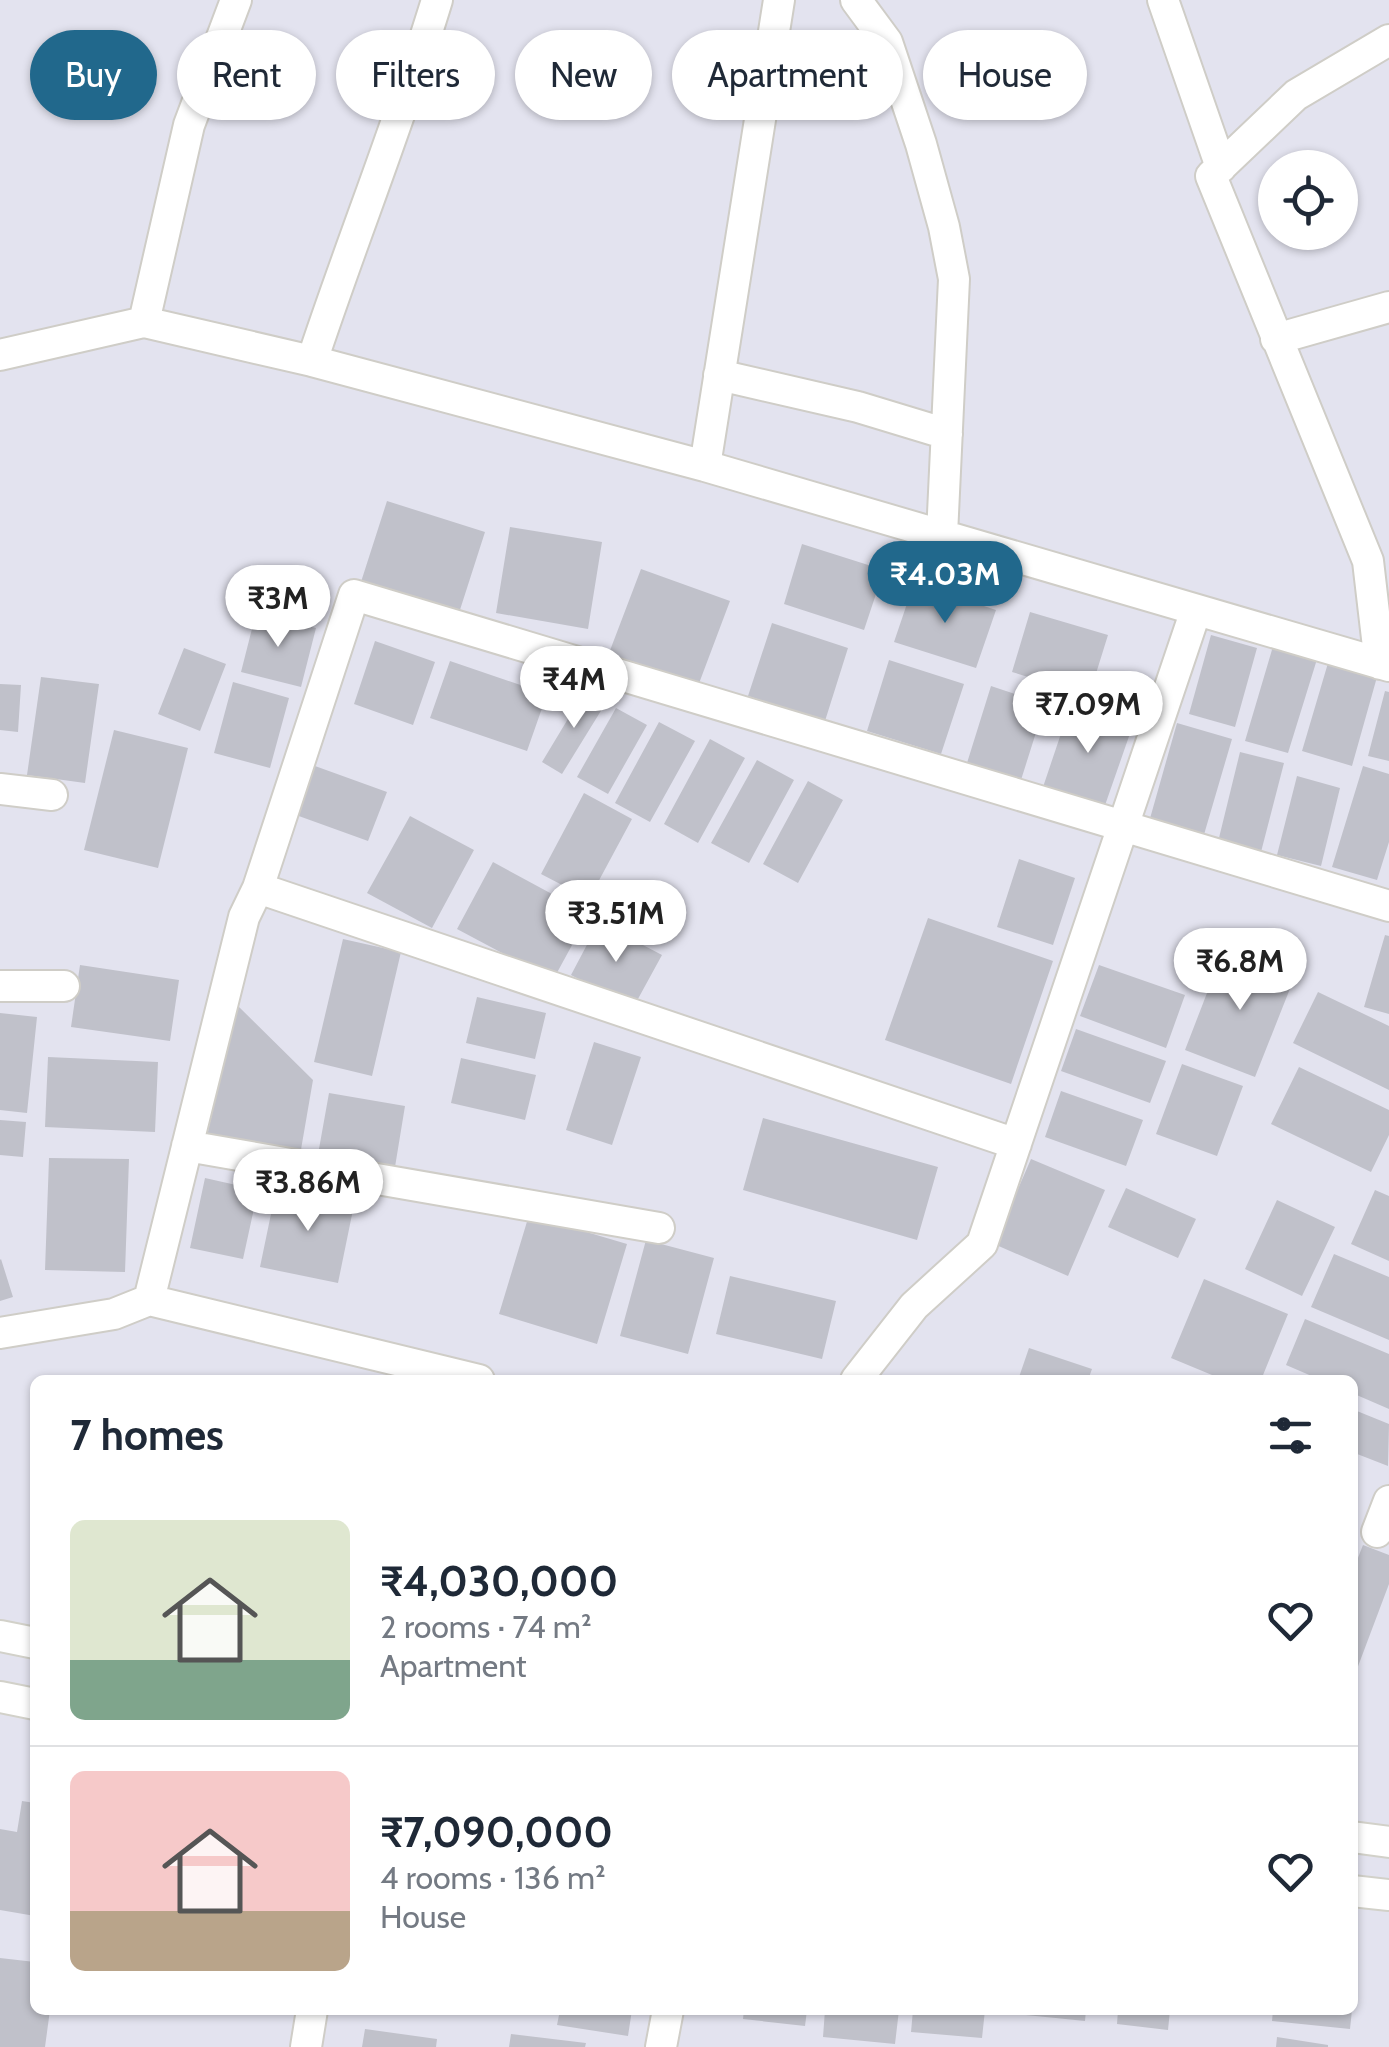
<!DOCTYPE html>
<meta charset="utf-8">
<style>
body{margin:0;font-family:Cabin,sans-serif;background:#f6f6f7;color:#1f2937;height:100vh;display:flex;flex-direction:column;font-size:38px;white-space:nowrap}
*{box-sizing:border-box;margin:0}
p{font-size:32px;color:#747a83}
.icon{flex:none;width:55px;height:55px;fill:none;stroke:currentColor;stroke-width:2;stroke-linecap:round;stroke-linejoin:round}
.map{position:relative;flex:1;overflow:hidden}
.drawer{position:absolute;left:30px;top:1375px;width:1328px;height:640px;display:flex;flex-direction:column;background:#fff;border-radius:15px;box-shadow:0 2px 8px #0004}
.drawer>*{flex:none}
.top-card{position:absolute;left:30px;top:30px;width:1330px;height:90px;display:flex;gap:20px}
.buttons{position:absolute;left:1258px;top:150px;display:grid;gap:20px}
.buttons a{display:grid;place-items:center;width:100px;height:100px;border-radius:50%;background:#fff;box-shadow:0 2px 8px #0004;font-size:50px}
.price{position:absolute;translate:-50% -85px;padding:0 22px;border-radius:35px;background:#fff;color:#222;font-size:32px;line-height:65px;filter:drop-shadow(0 2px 5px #0008)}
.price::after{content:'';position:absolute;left:50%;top:60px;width:30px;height:22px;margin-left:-15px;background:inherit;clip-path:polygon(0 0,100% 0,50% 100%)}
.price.active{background:#21688c;color:#fff}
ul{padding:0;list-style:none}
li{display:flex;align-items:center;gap:30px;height:250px;padding:0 40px}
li+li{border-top:2px solid #e0e1e3}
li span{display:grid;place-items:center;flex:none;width:280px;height:200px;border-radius:15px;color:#555}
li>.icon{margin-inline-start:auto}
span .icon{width:120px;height:120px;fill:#fffc;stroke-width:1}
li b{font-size:42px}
h2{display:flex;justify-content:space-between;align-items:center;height:120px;padding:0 40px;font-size:42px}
.pill{padding:0 35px;border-radius:45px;background:#fff;box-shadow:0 2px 8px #0004;font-size:35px;line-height:90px}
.pill.active{background:#21688c;color:#fff}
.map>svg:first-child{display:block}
.building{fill:#c0c1ca}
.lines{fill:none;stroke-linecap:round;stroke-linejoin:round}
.street-casing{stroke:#cfcdc7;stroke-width:34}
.secondary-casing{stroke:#d2d1c9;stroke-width:34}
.street{stroke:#fff;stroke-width:30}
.secondary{stroke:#fff;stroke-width:30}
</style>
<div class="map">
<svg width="1389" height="2047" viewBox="0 0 1389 2047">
<rect width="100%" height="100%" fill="#e3e3ef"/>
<!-- building -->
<path class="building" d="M387 501 485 532 458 616 360 585Z
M510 527 602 542 588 629 496 613Z
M802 544 884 570 864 630 784 604Z
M641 569 730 601 695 694 606 661Z
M914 583 996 610 976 668 894 642Z
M1030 612 1108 635 1089 696 1012 672Z
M256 613 316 628 301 687 241 672Z
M772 623 848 648 825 721 748 696Z
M1211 635 1257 648 1235 727 1189 714Z
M375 641 435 662 413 725 354 704Z
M1274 643 1318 656 1288 753 1245 741Z
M184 648 226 664 200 731 158 714Z
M889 660 964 684 941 754 867 731Z
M450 661 547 694 527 751 430 718Z
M1328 663 1377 677 1352 766 1302 751Z
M41 677 99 684 85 783 27 775Z
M233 682 289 698 270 768 214 753Z
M0 684 21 685 18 732 0 730Z
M991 686 1045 704 1021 780 967 763Z
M586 689 607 701 562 774 542 762Z
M1385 691 1389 692V761L1368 756Z
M1072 701 1134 722 1103 811 1042 790Z
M616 708 647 725 608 794 577 777Z
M659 722 695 741 650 822 615 803Z
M1177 723 1232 739 1203 838 1149 822Z
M114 730 188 748 158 868 84 850Z
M710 739 745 758 698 843 664 824Z
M1240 752 1284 763 1261 852 1218 842Z
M757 760 794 780 749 863 711 843Z
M315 766 387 792 368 841 296 815Z
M1363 766 1389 774V842L1377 880 1332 867Z
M1297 776 1340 788 1321 866 1277 855Z
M808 781 843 800 798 883 763 864Z
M584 793 632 819 589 899 541 874Z
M410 816 474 850 432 928 367 893Z
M1019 859 1075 878 1053 945 997 927Z
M493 862 589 914 553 980 457 929Z
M928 918 1053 961 1011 1084 885 1040Z
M599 922 662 955 633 1008 571 975Z
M1385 935 1389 936V1014L1364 1007Z
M343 939 401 952 372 1076 314 1062Z
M1224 949 1295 976 1255 1077 1185 1050Z
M80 965 179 980 170 1041 71 1027Z
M1099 965 1185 995 1166 1048 1080 1016Z
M1318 992 1389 1026V1090L1293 1043Z
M477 997 546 1013 535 1059 466 1043Z
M237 1005 313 1080 299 1161 206 1140Z
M0 1013 37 1017 27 1113 0 1110Z
M1076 1029 1166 1061 1150 1103 1061 1071Z
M594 1042 641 1057 612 1145 566 1130Z
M48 1057 158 1062 155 1132 45 1127Z
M461 1058 536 1075 525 1120 451 1103Z
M1182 1064 1243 1086 1217 1156 1156 1134Z
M1299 1067 1389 1110V1135L1371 1172 1271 1124Z
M1061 1091 1143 1120 1126 1166 1045 1137Z
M329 1093 405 1106 394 1173 317 1160Z
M763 1118 938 1167 917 1240 743 1190Z
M0 1120 26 1122 23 1157 0 1155Z
M49 1158 129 1159 125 1272 45 1270Z
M1031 1159 1105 1190 1068 1276 994 1244Z
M205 1178 258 1190 243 1259 190 1248Z
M277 1185 355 1200 338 1283 260 1267Z
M1126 1188 1196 1219 1178 1258 1108 1227Z
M1375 1190 1389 1196V1261L1351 1244Z
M1277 1200 1335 1227 1302 1296 1245 1269Z
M529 1215 627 1244 597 1344 499 1314Z
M646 1240 714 1258 688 1354 620 1336Z
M1334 1254 1389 1277V1340L1311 1307Z
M1 1259 13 1297 0 1301V1260Z
M730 1276 836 1301 822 1359 716 1334Z
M1204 1279 1288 1314 1261 1380H1224L1171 1358Z
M1305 1319 1389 1354V1409L1352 1393V1380H1321L1286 1365Z
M1029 1348 1092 1369 1088 1380H1018Z
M1352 1409 1389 1424 1388 1466 1352 1452Z
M1363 1545 1389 1555V1584L1357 1669 1352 1667V1573Z
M22 1801 35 1803V1916L0 1910V1829L17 1832Z
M0 1958 35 1962V2010H50L45 2047H0Z
M560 2010H632L628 2036 557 2025Z
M744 2010H807L805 2026 743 2019Z
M825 2010H899L895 2044 823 2037Z
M913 2010H985L982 2038 911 2032Z
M1005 2010H1086L1085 2021 1005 2013Z
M1118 2010H1170L1168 2030 1117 2024Z
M1273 2010H1352L1350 2029 1272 2021Z
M365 2029 437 2039 436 2047H362Z
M511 2034 586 2043 585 2047H509Z
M1277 2037 1328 2045V2047H1276Z"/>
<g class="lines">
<defs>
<path id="street" d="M856 0 887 42 921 144 944 227 954 279 942 535
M1163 0 1221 167
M144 322 189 125 236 0
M1276 339 1389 307
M0 355 144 322 312 361 705 466 1389 666
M312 361C352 240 400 122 437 0
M719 375 858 407 947 434
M705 466 779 0
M1380 664 1368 561 1211 176 1296 95 1389 40
M0 789 52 795
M258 888 1016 1144
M0 986H64
M187 1146 659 1228
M0 1333 114 1314 149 1300
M479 1380 149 1300 244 917 258 888 354 595 1389 906
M856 1380 914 1306 982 1244 1196 610
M1377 1532 1389 1501
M306 2047 312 2010
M661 2047 668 2010"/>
<path id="secondary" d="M0 1636 35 1643
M0 1697 35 1704
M1352 1837 1389 1842
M1352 1891 1389 1895"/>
</defs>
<!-- street casing -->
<use href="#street" class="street-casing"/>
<!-- secondary casing -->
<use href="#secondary" class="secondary-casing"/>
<!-- street -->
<use href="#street" class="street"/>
<!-- secondary -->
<use href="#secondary" class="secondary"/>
</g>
</svg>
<div class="buttons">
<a><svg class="icon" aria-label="locate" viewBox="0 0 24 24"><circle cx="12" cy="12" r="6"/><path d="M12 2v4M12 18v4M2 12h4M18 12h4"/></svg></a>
</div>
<b class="price active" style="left:945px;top:626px">₹4.03M</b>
<b class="price" style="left:278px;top:650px">₹3M</b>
<b class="price" style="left:574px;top:731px">₹4M</b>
<b class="price" style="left:1088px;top:756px">₹7.09M</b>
<b class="price" style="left:616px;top:965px">₹3.51M</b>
<b class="price" style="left:1240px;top:1013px">₹6.8M</b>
<b class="price" style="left:308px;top:1234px">₹3.86M</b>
<div class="top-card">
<a class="pill active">Buy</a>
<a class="pill">Rent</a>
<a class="pill">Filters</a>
<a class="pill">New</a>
<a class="pill">Apartment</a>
<a class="pill">House</a>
</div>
<section class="drawer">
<h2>7 homes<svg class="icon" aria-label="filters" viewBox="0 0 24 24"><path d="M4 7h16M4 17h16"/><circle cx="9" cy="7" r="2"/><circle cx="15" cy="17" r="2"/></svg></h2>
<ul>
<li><span style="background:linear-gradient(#dfe7d0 70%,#7fa58c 0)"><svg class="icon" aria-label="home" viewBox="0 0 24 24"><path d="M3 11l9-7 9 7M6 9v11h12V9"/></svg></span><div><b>₹4,030,000</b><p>2 rooms · 74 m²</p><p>Apartment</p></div><svg class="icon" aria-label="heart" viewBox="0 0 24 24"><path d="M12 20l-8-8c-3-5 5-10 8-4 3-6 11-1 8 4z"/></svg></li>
<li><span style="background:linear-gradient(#f6c9c9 70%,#b9a48a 0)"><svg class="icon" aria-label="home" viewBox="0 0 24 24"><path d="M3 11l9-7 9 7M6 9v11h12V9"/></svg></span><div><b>₹7,090,000</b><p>4 rooms · 136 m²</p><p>House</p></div><svg class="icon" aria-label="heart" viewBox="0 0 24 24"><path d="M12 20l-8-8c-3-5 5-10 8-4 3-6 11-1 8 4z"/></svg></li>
</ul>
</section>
</div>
